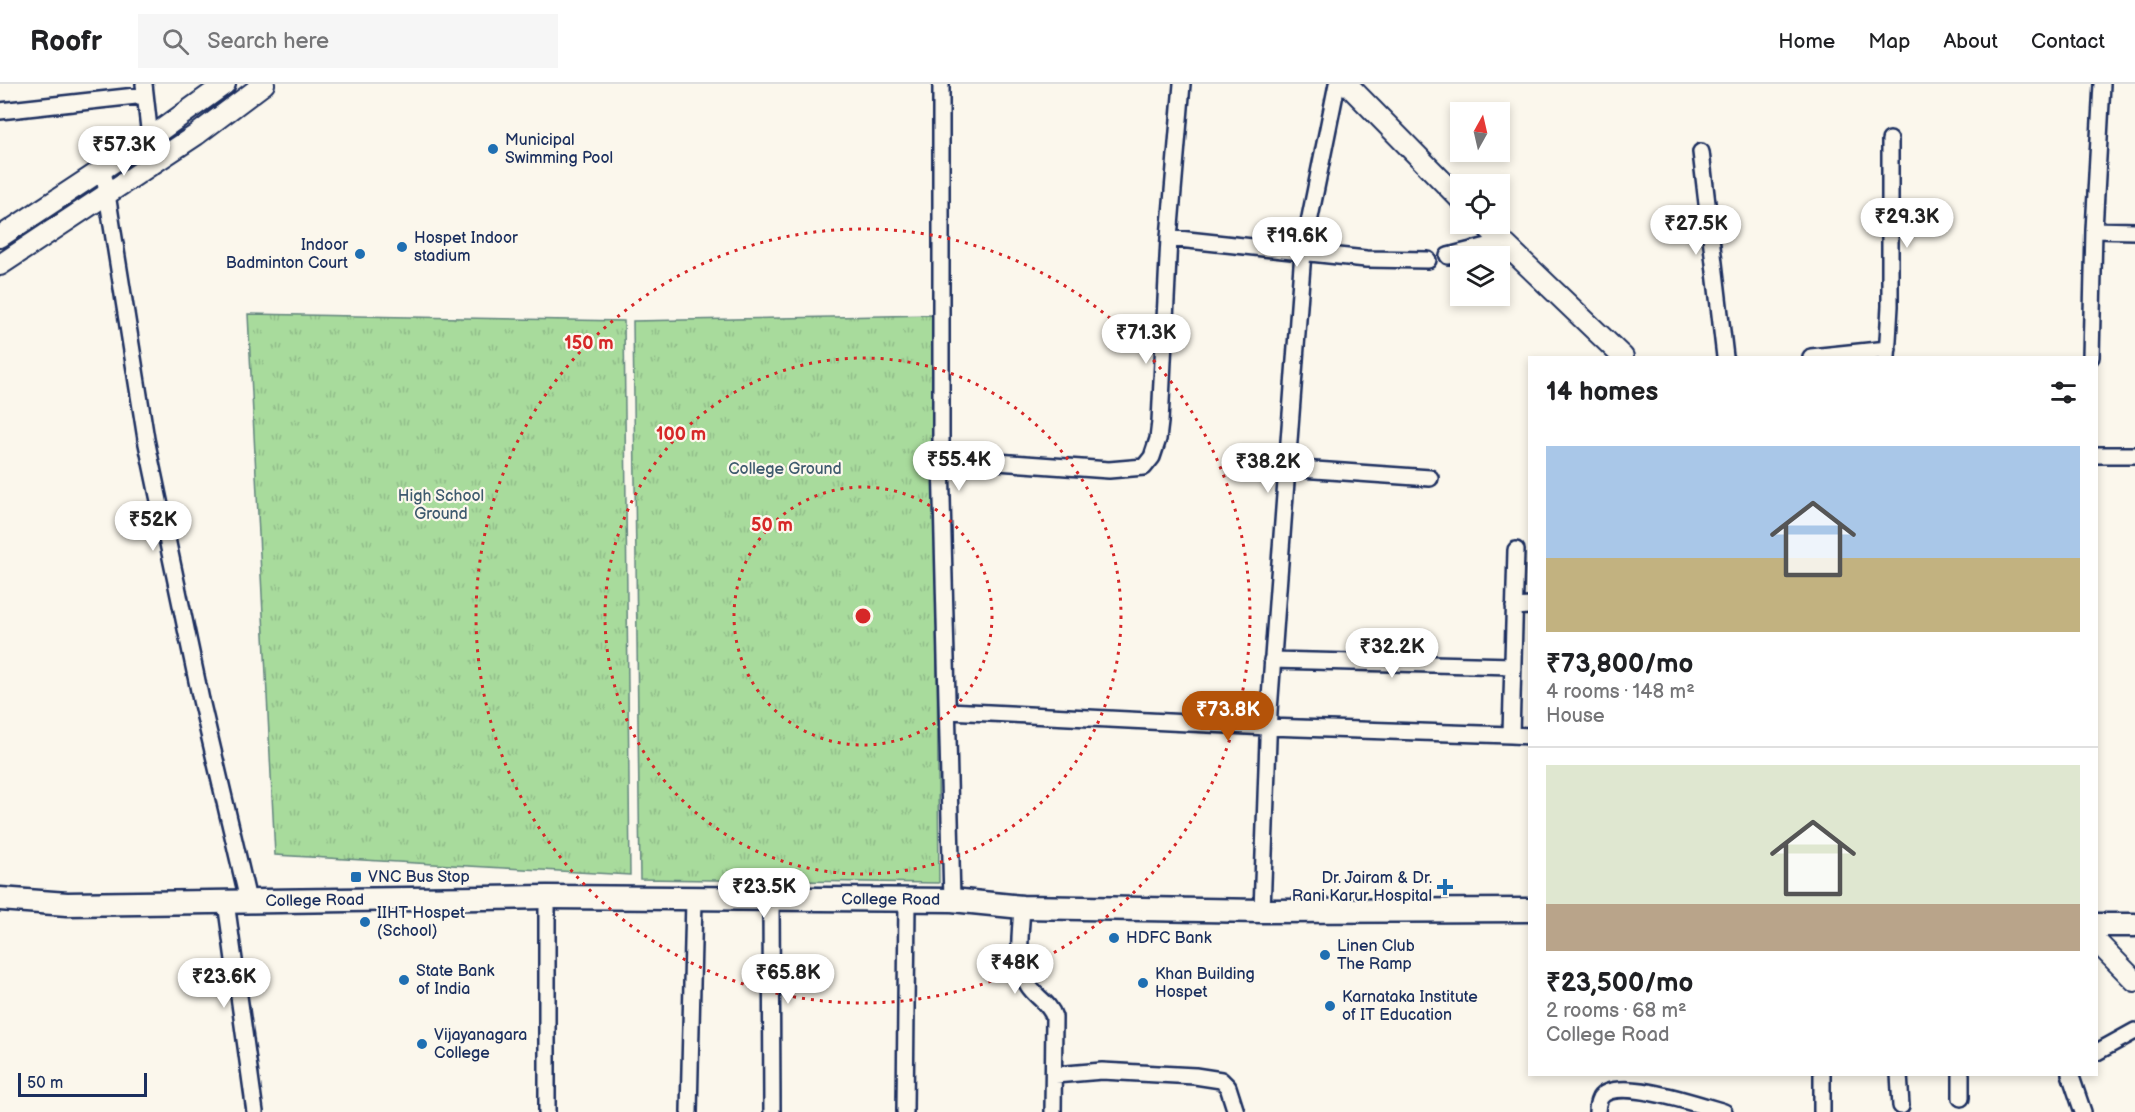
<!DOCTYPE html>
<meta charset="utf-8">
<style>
body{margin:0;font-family:"Balsamiq Sans",sans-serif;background:#f6f6f6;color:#202124;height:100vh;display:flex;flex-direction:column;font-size:22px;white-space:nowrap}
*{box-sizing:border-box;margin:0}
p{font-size:20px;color:#757577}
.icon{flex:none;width:33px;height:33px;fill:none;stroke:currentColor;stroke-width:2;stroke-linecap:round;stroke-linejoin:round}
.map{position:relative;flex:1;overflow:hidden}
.panel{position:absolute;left:1528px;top:272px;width:570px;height:720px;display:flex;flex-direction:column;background:#fff;border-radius:0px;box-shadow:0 3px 9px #0003}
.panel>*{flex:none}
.needle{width:39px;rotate:8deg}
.fabs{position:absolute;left:1450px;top:18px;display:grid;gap:12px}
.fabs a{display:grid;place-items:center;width:60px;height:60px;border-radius:0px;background:#fff;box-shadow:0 3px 9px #0003;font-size:30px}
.scale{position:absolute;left:18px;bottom:15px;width:129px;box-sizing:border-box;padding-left:6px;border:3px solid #1b2f5e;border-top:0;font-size:16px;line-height:21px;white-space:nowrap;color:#1b2f5e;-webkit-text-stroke:4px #fbf7ec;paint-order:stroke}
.price{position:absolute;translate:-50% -51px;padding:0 14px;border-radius:21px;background:#fff;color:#222;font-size:20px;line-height:39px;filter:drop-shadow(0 2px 3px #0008)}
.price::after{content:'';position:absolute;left:50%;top:36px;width:18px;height:14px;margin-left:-9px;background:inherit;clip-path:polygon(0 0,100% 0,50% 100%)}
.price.current{background:#b45309;color:#fff}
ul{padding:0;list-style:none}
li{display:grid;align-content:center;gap:12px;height:318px;padding:0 18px}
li+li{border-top:2px solid #e0e0e0}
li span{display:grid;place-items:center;height:186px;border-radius:0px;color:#555}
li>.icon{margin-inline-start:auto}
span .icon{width:108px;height:108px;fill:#fffc;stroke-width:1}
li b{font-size:26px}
h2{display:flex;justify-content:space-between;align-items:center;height:72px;padding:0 18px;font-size:26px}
header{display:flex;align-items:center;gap:36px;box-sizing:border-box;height:84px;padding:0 30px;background:#fff;border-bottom:2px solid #e0e0e0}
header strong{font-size:28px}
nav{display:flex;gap:33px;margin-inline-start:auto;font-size:21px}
.search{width:420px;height:54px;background:#f6f6f6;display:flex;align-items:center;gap:15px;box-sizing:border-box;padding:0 21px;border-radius:0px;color:#757577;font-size:22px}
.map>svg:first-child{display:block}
.grass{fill:url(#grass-tufts);stroke:#62857d;stroke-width:1.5}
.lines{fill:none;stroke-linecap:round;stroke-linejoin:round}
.minor-casing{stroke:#1b2f5e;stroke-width:20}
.tertiary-casing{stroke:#1b2f5e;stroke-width:24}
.secondary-casing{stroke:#1b2f5e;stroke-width:27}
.minor{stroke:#fbf7ec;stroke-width:15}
.tertiary{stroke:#fbf7ec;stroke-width:20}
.secondary{stroke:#fbf7ec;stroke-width:22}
.ring{fill:none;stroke:#d62828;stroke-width:3;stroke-dasharray:3 6}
.poi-dot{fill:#1f6fb2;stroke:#fbf7ec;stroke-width:2}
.labels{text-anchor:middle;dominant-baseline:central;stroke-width:4.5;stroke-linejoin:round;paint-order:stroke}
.poi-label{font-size:16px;fill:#1b2f5e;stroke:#fbf7ec;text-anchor:start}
.park-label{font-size:16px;fill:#3e5a6e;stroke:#fbf7ec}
.street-label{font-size:16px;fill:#1b2f5e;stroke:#fbf7ec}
.centre{fill:#d62828;stroke:#fbf7ec;stroke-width:3}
.ring-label{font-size:18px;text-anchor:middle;font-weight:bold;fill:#d62828;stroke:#fbf7ec;stroke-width:4.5;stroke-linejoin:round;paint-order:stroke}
</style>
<header>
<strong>Roofr</strong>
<div class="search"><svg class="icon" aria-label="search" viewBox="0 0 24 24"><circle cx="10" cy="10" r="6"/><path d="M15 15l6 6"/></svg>Search here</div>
<nav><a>Home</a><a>Map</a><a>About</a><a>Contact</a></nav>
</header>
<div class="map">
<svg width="2135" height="1028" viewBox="0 0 2135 1028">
<defs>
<pattern id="grass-tufts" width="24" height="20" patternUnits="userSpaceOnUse" patternTransform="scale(1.5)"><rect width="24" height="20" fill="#a8db9c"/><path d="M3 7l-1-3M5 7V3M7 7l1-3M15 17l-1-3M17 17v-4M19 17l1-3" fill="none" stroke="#90bc89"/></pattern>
</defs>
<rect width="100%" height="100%" fill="#fbf7ec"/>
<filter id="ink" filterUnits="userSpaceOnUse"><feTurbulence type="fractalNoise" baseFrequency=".0167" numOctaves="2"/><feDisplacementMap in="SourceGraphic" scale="12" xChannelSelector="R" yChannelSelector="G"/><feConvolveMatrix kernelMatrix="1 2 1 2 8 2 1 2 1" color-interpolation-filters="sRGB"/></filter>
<g filter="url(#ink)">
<!-- grass -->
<path class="grass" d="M248 230 624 237 630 791 275 771Z
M934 231 939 799 640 795 633 237Z"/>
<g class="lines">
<defs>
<path id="minor" d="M144 0 150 54
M941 0V374L952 816
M0 27 145 11
M1701 68 1725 273
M103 85 146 355 201 616 248 816
M2094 146 2135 147
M1169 154 1366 175 1428 176
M1448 172 1503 158
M1811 273 1888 265
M1887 273 1890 222V56
M2091 273 2094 146 2102 0
M2097 371H2135
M941 374 1109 386 1144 383 1152 373 1158 355 1160 338 1169 154 1182 0
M1286 384 1430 394
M1516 466 1511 651 1530 652
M1514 523 1530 522
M1272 576 1513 582
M948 627 1268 643 1511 651
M771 815 772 1028
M226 818 255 1028
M1022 823C1021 846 1015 881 1028 901 1036 914 1049 918 1054 933L1053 1028
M1262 827 1269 627 1303 168 1337 0
M2097 968 2135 947
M1822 990V1028
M1899 990 1901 1022
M2070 990 2083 1028
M1055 991 1102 987 1195 992 1221 996 1228 1003 1236 1028
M1961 1014V990
M547 1028V813
M689 1028 694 815
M905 1028 907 817
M1597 1028C1597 1024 1598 1018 1600 1014 1614 991 1703 1022 1724 1028"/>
<path id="tertiary" d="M1347 0 1461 116
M1484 140 1623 273
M0 153 150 54 225 0
M0 181 196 51 264 0
M2097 858 2135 897"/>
<g id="secondary">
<path id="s1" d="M0 815 67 820 547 813 952 816 1022 823 1262 827 1530 826"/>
<path d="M2097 841H2135"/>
</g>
</defs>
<!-- minor casing -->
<use href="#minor" class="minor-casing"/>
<!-- tertiary casing -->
<use href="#tertiary" class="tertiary-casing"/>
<!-- secondary casing -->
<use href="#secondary" class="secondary-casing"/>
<!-- minor -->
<use href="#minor" class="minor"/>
<!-- tertiary -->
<use href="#tertiary" class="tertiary"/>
<!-- secondary -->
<use href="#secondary" class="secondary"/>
</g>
</g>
<!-- distance rings -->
<g class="ring">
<circle cx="863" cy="532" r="129"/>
<circle cx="863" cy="532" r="258"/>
<circle cx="863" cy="532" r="387"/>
</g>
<!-- markers -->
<g class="poi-dot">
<circle cx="493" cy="65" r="6"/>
<circle cx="402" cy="163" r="6"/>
<circle cx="360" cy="170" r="6"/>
<rect x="350" y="787" width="12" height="12" rx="3"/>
<path d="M1442 794h6v6h6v6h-6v6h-6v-6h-6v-6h6z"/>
<circle cx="365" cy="838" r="6"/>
<circle cx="1114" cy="854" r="6"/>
<circle cx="1325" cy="871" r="6"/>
<circle cx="404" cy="896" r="6"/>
<circle cx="1143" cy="899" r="6"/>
<circle cx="1330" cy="922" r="6"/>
<circle cx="422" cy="960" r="6"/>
</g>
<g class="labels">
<!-- poi labels -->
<g class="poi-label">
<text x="505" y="56">Municipal<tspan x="505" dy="18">Swimming Pool</tspan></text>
<text x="414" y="154">Hospet Indoor<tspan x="414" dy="18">stadium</tspan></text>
<text x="348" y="161" text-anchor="end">Indoor<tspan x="348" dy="18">Badminton Court</tspan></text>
<text x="368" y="793">VNC Bus Stop</text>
<text x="1432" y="794" text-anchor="end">Dr. Jairam &amp; Dr.<tspan x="1432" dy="18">Rani Karur Hospital</tspan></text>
<text x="377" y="829">IIHT Hospet<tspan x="377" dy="18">(School)</tspan></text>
<text x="1126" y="854">HDFC Bank</text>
<text x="1337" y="862">Linen Club<tspan x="1337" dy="18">The Ramp</tspan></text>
<text x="416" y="887">State Bank<tspan x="416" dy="18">of India</tspan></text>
<text x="1155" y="890">Khan Building<tspan x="1155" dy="18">Hospet</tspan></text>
<text x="1342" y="913">Karnataka Institute<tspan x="1342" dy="18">of IT Education</tspan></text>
<text x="434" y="951">Vijayanagara<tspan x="434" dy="18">College</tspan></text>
</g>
<!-- park labels -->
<g class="park-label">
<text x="785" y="385">College Ground</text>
<text x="441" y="412">High School<tspan x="441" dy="18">Ground</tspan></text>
</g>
<!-- street labels -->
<g class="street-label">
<text stroke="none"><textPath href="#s1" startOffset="315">College Road</textPath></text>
<text stroke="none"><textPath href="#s1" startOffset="891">College Road</textPath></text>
</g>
</g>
<circle cx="863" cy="532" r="9" class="centre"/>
<g class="ring-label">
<text x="589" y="265">150 m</text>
<text x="681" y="356">100 m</text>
<text x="772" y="447">50 m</text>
</g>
</svg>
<div class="fabs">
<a><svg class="needle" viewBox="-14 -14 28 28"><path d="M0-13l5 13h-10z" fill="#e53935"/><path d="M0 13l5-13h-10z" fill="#757577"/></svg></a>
<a><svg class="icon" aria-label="locate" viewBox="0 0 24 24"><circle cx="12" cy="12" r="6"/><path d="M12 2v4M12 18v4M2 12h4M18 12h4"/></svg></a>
<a><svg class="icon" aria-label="layers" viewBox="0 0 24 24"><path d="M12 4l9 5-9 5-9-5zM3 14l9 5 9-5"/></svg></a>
</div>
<div class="scale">50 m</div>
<b class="price" style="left:124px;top:93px">₹57.3K</b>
<b class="price" style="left:1907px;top:165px">₹29.3K</b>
<b class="price" style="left:1696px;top:172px">₹27.5K</b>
<b class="price" style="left:1297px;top:184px">₹19.6K</b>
<b class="price" style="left:1146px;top:281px">₹71.3K</b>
<b class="price" style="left:959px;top:408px">₹55.4K</b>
<b class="price" style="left:1268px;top:410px">₹38.2K</b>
<b class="price" style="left:153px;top:468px">₹52K</b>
<b class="price" style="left:1392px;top:595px">₹32.2K</b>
<b class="price current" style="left:1228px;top:658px">₹73.8K</b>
<b class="price" style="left:764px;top:835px">₹23.5K</b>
<b class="price" style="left:1015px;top:911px">₹48K</b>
<b class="price" style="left:788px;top:921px">₹65.8K</b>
<b class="price" style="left:224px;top:925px">₹23.6K</b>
<section class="panel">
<h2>14 homes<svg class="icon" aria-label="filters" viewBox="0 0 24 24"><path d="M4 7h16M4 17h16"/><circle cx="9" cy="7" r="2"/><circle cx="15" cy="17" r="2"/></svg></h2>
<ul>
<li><span style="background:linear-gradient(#a9c7e8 60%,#c2b280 0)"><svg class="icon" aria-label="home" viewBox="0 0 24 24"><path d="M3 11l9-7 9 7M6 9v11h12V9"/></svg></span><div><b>₹73,800/mo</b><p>4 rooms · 148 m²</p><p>House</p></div></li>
<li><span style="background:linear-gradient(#dfe7d0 75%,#b9a48a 0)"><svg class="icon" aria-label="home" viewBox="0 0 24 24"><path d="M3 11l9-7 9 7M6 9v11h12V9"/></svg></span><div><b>₹23,500/mo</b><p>2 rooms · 68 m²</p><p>College Road</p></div></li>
</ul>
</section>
</div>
